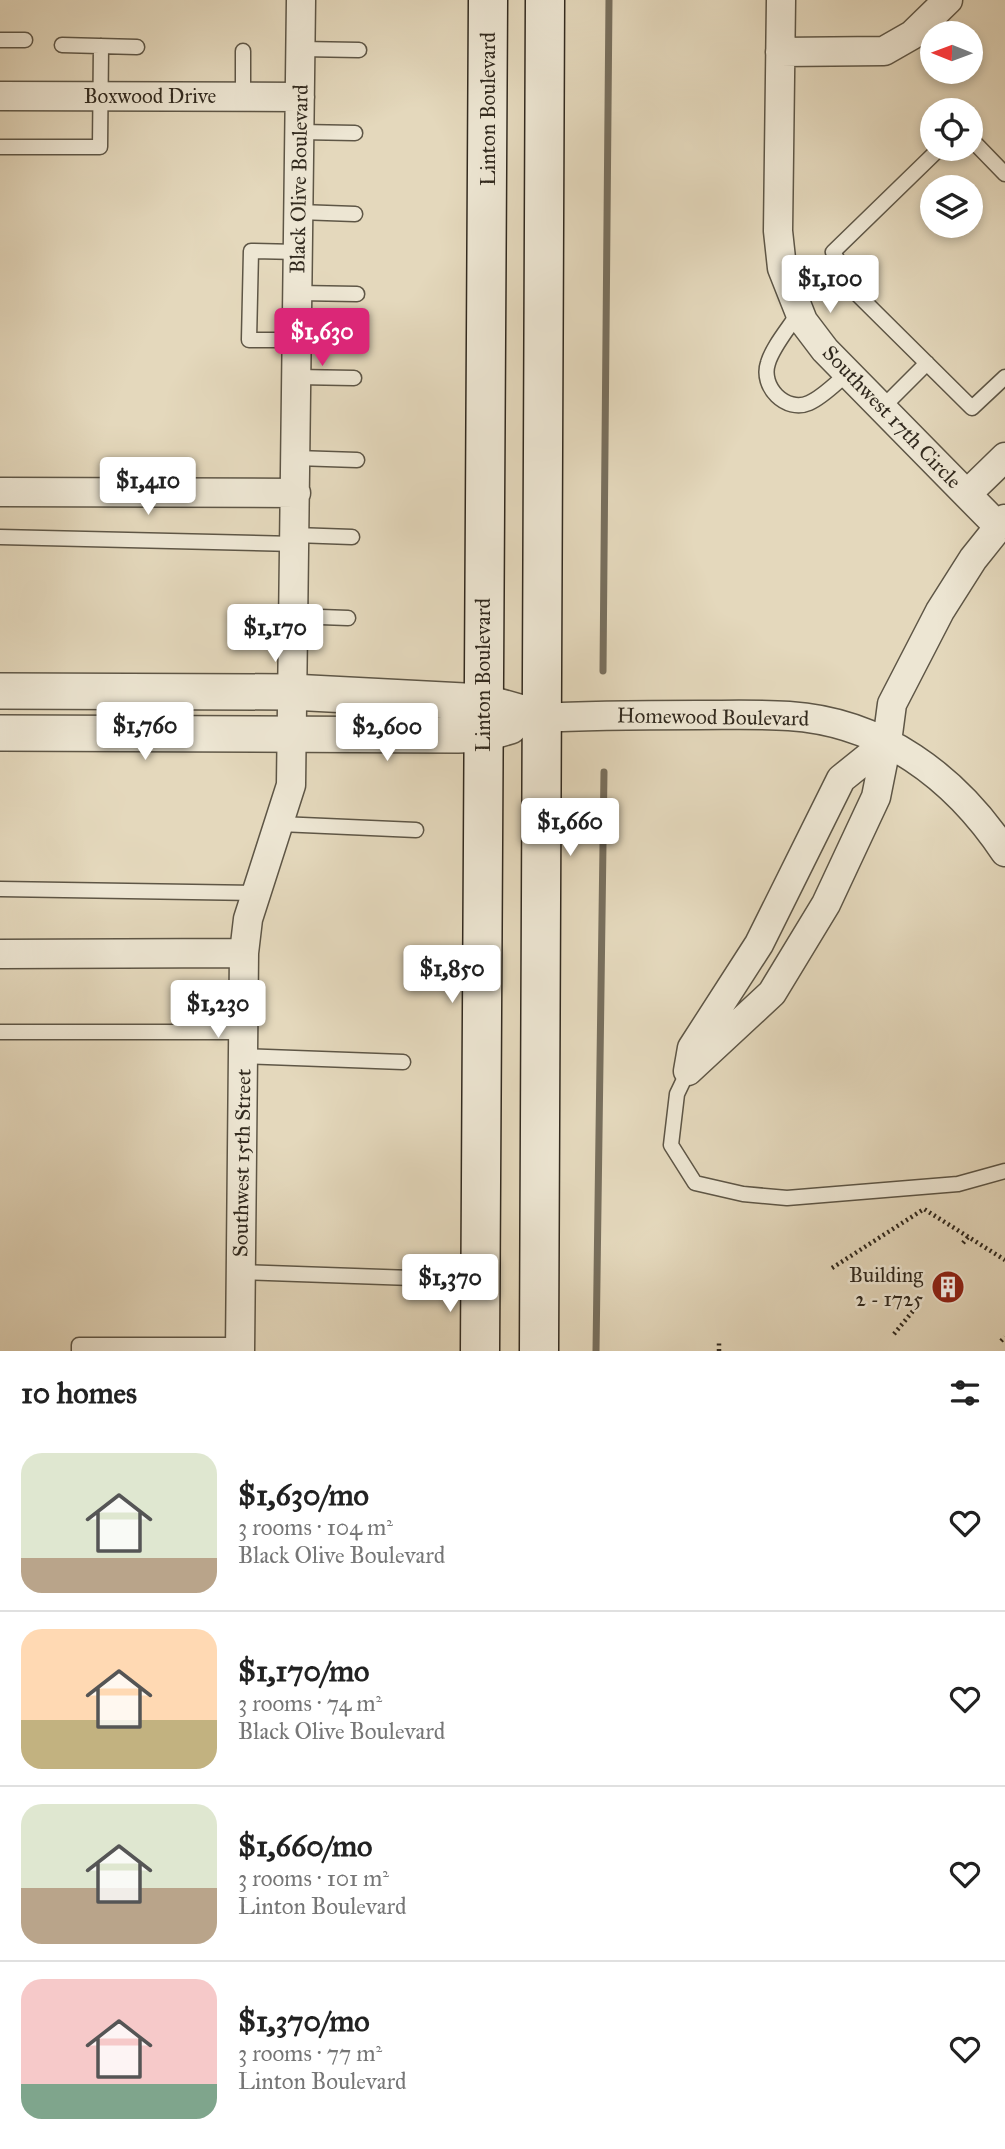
<!DOCTYPE html>
<meta charset="utf-8">
<style>
body{margin:0;font-family:"IM FELL Great Primer",serif;background:#f2f2f2;color:#222;height:100vh;display:flex;flex-direction:column;font-size:26px;white-space:nowrap}
*{box-sizing:border-box;margin:0}
p{font-size:23px;color:#767676}
.icon{flex:none;width:38px;height:38px;fill:none;stroke:currentColor;stroke-width:2;stroke-linecap:round;stroke-linejoin:round}
.map{position:relative;height:1351px;overflow:hidden}
.panel{display:flex;flex-direction:column;background:#fff;flex:1}
.panel>*{flex:none}
.needle{width:46px;rotate:271deg}
.controls{position:absolute;left:920px;top:21px;display:grid;gap:14px}
.controls a{display:grid;place-items:center;width:63px;height:63px;border-radius:50%;background:#fff;box-shadow:0 4px 10px #0003;font-size:35px}
.price{position:absolute;translate:-50% -60px;padding:0 16px;border-radius:7px;background:#fff;color:#222;font-size:23px;line-height:46px;filter:drop-shadow(0 2px 4px #0008)}
.price::after{content:'';position:absolute;left:50%;top:42px;width:21px;height:16px;margin-left:-10px;background:inherit;clip-path:polygon(0 0,100% 0,50% 100%)}
.price.selected{background:#db2777;color:#fff}
ul{padding:0;list-style:none}
li{display:flex;align-items:center;gap:21px;height:175px;padding:0 21px}
li+li{border-top:2px solid #e0e0e0}
li span{display:grid;place-items:center;flex:none;width:196px;height:140px;border-radius:21px;color:#555}
li>.icon{margin-inline-start:auto}
span .icon{width:84px;height:84px;fill:#fffc;stroke-width:1}
li b{font-size:30px}
h2{display:flex;justify-content:space-between;align-items:center;height:84px;padding:0 21px;font-size:30px}
.map>svg:first-child{display:block}
.lines{fill:none;stroke-linecap:round;stroke-linejoin:round}
.stream{stroke:#786f5d;stroke-width:7}
.service-casing{stroke:#5e5646;stroke-width:17}
.minor-casing{stroke:#5e5646;stroke-width:31}
.tertiary-casing{stroke:#5e5646;stroke-width:38}
.secondary-casing{stroke:#322a1f;stroke-width:41}
.path{stroke:#322a1f;stroke-width:4.5;stroke-dasharray:2 3.5;stroke-linecap:butt}
.service{stroke:#ede6d3;stroke-width:14}
.minor{stroke:#ede6d3;stroke-width:28}
.tertiary{stroke:#ede6d3;stroke-width:35}
.secondary{stroke:#ede6d3;stroke-width:38}
.labels{text-anchor:middle;dominant-baseline:central;stroke-width:5;stroke-linejoin:round;paint-order:stroke}
.street-label{font-size:21px;fill:#322a1f;stroke:#ede6d3}
.poi-label{font-size:21px;fill:#322a1f;stroke:#ede6d3;text-anchor:end}
</style>
<div class="map">
<svg width="1005" height="1351" viewBox="0 0 1005 1351">
<rect width="100%" height="100%" fill="#e4d8bc"/>
<filter id="stains"><feTurbulence type="fractalNoise" baseFrequency=".00286" numOctaves="4"/><feColorMatrix values="0 0 0 0 .2 0 0 0 0 .09 0 0 0 0 .02 0 0 0 .5 -.17"/></filter>
<radialGradient id="worn" r=".72"><stop offset=".6" stop-color="#630" stop-opacity="0"/><stop offset="1" stop-color="#630" stop-opacity=".3"/></radialGradient>
<g class="lines">
<!-- stream -->
<path class="stream" d="M603 671 609 0
M596 1351 604 772"/>
<defs>
<path id="service" d="M0 40H25
M62 45 137 47
M301 49 359 50
M243 97V51
M300 132 355 133
M971 139 1005 174
M0 147H100L101 46
M939 149 833 252 858 295 972 408 1005 377
M299 212 355 214
M298 293 357 294
M799 312C789 328 773 346 768 363 760 387 786 413 809 403 823 397 837 382 848 373
M297 340H249L251 251 298 252
M297 377 354 378
M882 408 927 363
M296 458 357 460
M295 535 352 537
M0 537 295 544
M293 616 348 618
M280 824 416 830
M0 889 257 893
M0 1032H243
M243 1056 403 1062
M688 1071 677 1094 671 1145 695 1183 743 1194 787 1198 958 1184 1005 1171
M241 1272 412 1278
M79 1351V1345H240"/>
<path id="minor" d="M781 0 778 231 782 268 803 321 825 350 998 526
M780 52 884 51 912 35 948 0
M0 96 300 97
M0 492 296 493
M967 494 1005 457
M540 718C593 715 646 715 699 715 729 715 760 714 789 716 882 722 955 777 1005 852
M887 742 876 797 826 904 772 993 688 1071 692 1048 759 944 841 779Z
M887 742 892 704 940 611 973 559 1005 519
M0 954 244 953
M240 1351 244 953 248 919 291 785 301 0"/>
<path id="tertiary" d="M0 691 291 692 483 702 540 718
M0 733 458 735 483 734 510 726"/>
<path id="secondary" d="M480 1351 488 0
M539 1351 545 0"/>
</defs>
<!-- service casing -->
<use href="#service" class="service-casing"/>
<!-- minor casing -->
<use href="#minor" class="minor-casing"/>
<!-- tertiary casing -->
<use href="#tertiary" class="tertiary-casing"/>
<!-- secondary casing -->
<use href="#secondary" class="secondary-casing"/>
<!-- path -->
<path class="path" d="M963 1243 968 1237
M832 1268 924 1209 1005 1260
M894 1334 922 1300
M1001 1341 1005 1337
M719 1351V1342"/>
<!-- service -->
<use href="#service" class="service"/>
<!-- minor -->
<use href="#minor" class="minor"/>
<!-- tertiary -->
<use href="#tertiary" class="tertiary"/>
<!-- secondary -->
<use href="#secondary" class="secondary"/>
</g>
<!-- icons -->
<defs>
<symbol id="building-disc" viewBox="-11 -11 22 22"><circle r="9.5" fill="#8f2418" stroke="#ede6d3"/><path d="M-4-6H4V6H1V3H-1V6H-4ZM-2.5-4.3h1.7v1.8h-1.7ZM.8-4.3h1.7v1.8H.8ZM-2.5-1h1.7V.8h-1.7ZM.8-1h1.7V.8H.8Z" fill="#fff"/></symbol>
</defs>
<g fill-rule="evenodd">
<use href="#building-disc" x="929" y="1268" width="38" height="38"/>
</g>
<g class="labels">
<!-- street labels -->
<g class="street-label">
<text x="150" y="96">Boxwood Drive</text>
<text transform="translate(488 109) rotate(-90)">Linton Boulevard</text>
<text transform="translate(299 179) rotate(-89)">Black Olive Boulevard</text>
<text transform="translate(892 417) rotate(46)">Southwest 17th Circle</text>
<text transform="translate(483 675) rotate(-90)">Linton Boulevard</text>
<text transform="translate(713 717) rotate(1)">Homewood Boulevard</text>
<text transform="translate(242 1163) rotate(-89)">Southwest 15th Street</text>
</g>
<!-- poi labels -->
<g class="poi-label">
<text x="923" y="1275">Building<tspan x="923" dy="24">2 - 1725</tspan></text>
</g>
</g>
<rect width="100%" height="100%" filter="url(#stains)"/>
<rect width="100%" height="100%" fill="url(#worn)"/>
</svg>
<div class="controls">
<a><svg class="needle" viewBox="-14 -14 28 28"><path d="M0-13l5 13h-10z" fill="#e53935"/><path d="M0 13l5-13h-10z" fill="#767676"/></svg></a>
<a><svg class="icon" aria-label="locate" viewBox="0 0 24 24"><circle cx="12" cy="12" r="6"/><path d="M12 2v4M12 18v4M2 12h4M18 12h4"/></svg></a>
<a><svg class="icon" aria-label="layers" viewBox="0 0 24 24"><path d="M12 4l9 5-9 5-9-5zM3 14l9 5 9-5"/></svg></a>
</div>
<b class="price" style="left:830px;top:315px">$1,100</b>
<b class="price selected" style="left:322px;top:368px">$1,630</b>
<b class="price" style="left:148px;top:517px">$1,410</b>
<b class="price" style="left:275px;top:664px">$1,170</b>
<b class="price" style="left:145px;top:762px">$1,760</b>
<b class="price" style="left:387px;top:763px">$2,600</b>
<b class="price" style="left:570px;top:858px">$1,660</b>
<b class="price" style="left:452px;top:1005px">$1,850</b>
<b class="price" style="left:218px;top:1040px">$1,230</b>
<b class="price" style="left:450px;top:1314px">$1,370</b>
</div>
<section class="panel">
<h2>10 homes<svg class="icon" aria-label="filters" viewBox="0 0 24 24"><path d="M4 7h16M4 17h16"/><circle cx="9" cy="7" r="2"/><circle cx="15" cy="17" r="2"/></svg></h2>
<ul>
<li><span style="background:linear-gradient(#dfe7d0 75%,#b9a48a 0)"><svg class="icon" aria-label="home" viewBox="0 0 24 24"><path d="M3 11l9-7 9 7M6 9v11h12V9"/></svg></span><div><b>$1,630/mo</b><p>3 rooms · 104 m²</p><p>Black Olive Boulevard</p></div><svg class="icon" aria-label="heart" viewBox="0 0 24 24"><path d="M12 20l-8-8c-3-5 5-10 8-4 3-6 11-1 8 4z"/></svg></li>
<li><span style="background:linear-gradient(#ffd9b3 65%,#c2b280 0)"><svg class="icon" aria-label="home" viewBox="0 0 24 24"><path d="M3 11l9-7 9 7M6 9v11h12V9"/></svg></span><div><b>$1,170/mo</b><p>3 rooms · 74 m²</p><p>Black Olive Boulevard</p></div><svg class="icon" aria-label="heart" viewBox="0 0 24 24"><path d="M12 20l-8-8c-3-5 5-10 8-4 3-6 11-1 8 4z"/></svg></li>
<li><span style="background:linear-gradient(#dfe7d0 60%,#b9a48a 0)"><svg class="icon" aria-label="home" viewBox="0 0 24 24"><path d="M3 11l9-7 9 7M6 9v11h12V9"/></svg></span><div><b>$1,660/mo</b><p>3 rooms · 101 m²</p><p>Linton Boulevard</p></div><svg class="icon" aria-label="heart" viewBox="0 0 24 24"><path d="M12 20l-8-8c-3-5 5-10 8-4 3-6 11-1 8 4z"/></svg></li>
<li><span style="background:linear-gradient(#f6c9c9 75%,#7fa58c 0)"><svg class="icon" aria-label="home" viewBox="0 0 24 24"><path d="M3 11l9-7 9 7M6 9v11h12V9"/></svg></span><div><b>$1,370/mo</b><p>3 rooms · 77 m²</p><p>Linton Boulevard</p></div><svg class="icon" aria-label="heart" viewBox="0 0 24 24"><path d="M12 20l-8-8c-3-5 5-10 8-4 3-6 11-1 8 4z"/></svg></li>
</ul>
</section>
